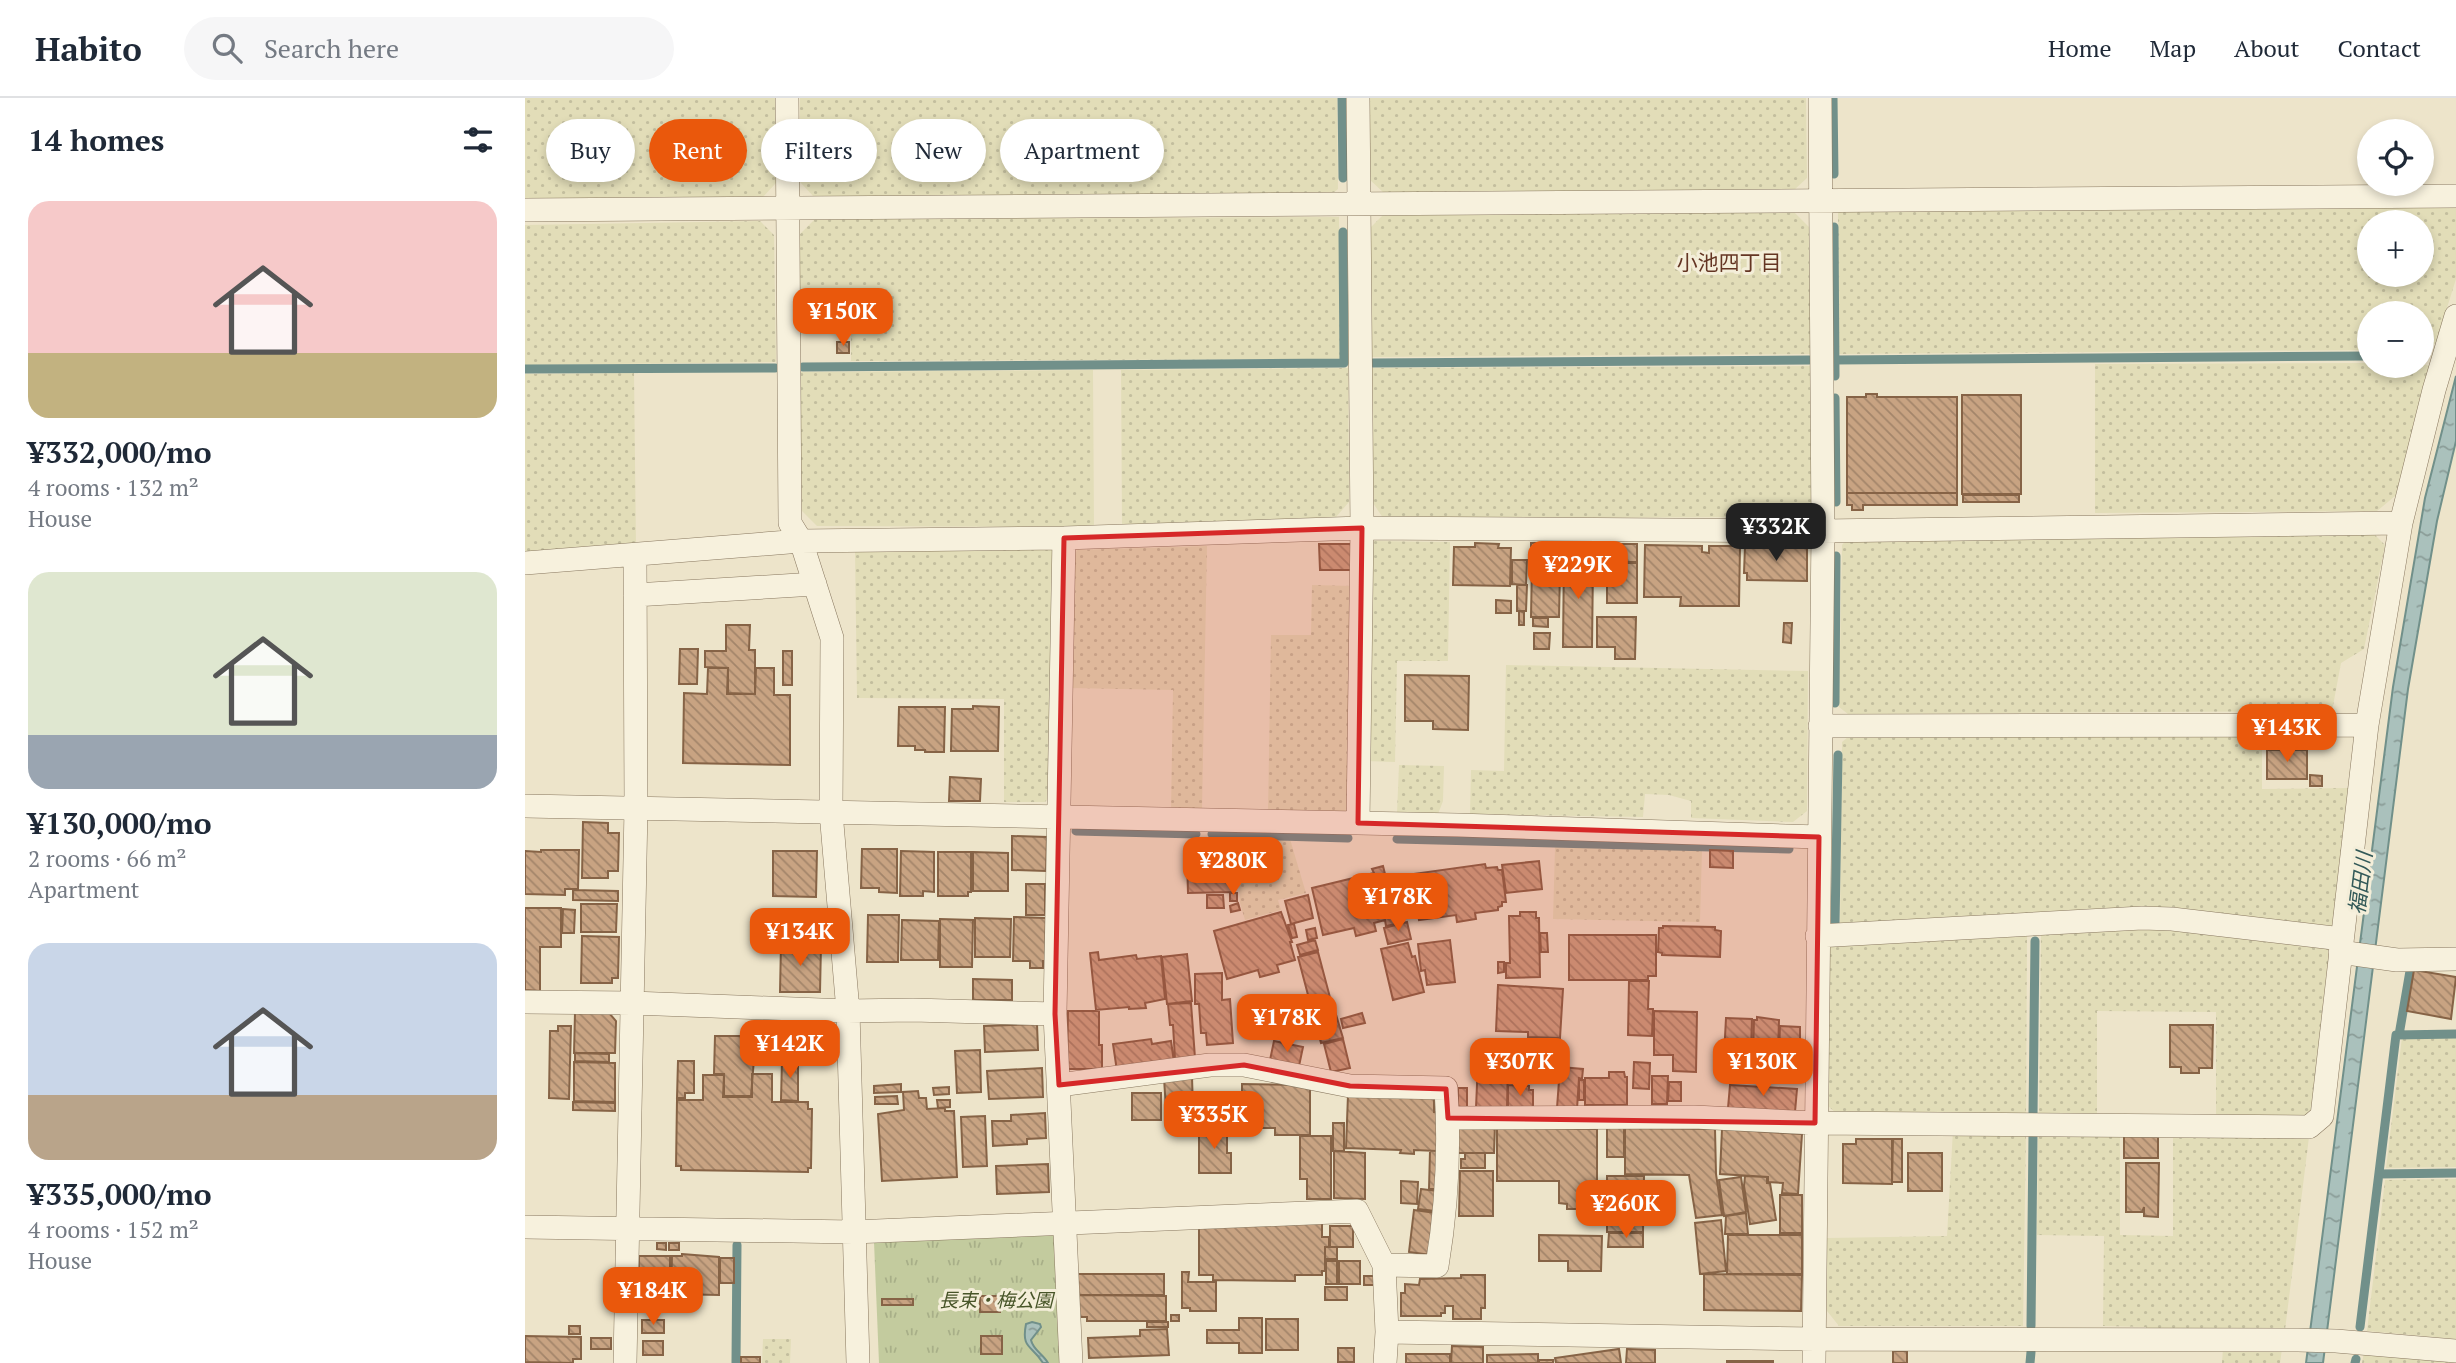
<!DOCTYPE html>
<meta charset="utf-8">
<style>
body{margin:0;font-family:"PT Serif","Noto Sans JP",serif;background:#f6f6f7;color:#1f2937;height:100vh;display:flex;flex-direction:column;font-size:26px;white-space:nowrap}
*{box-sizing:border-box;margin:0}
p{font-size:23px;color:#747a83}
.icon{flex:none;width:38px;height:38px;fill:none;stroke:currentColor;stroke-width:2;stroke-linecap:round;stroke-linejoin:round}
.map{position:relative;flex:1;overflow:hidden}
.panel{display:flex;flex-direction:column;background:#fff;width:525px}
.panel>*{flex:none}
.hud{position:absolute;left:21px;top:21px;width:665px;height:63px;display:flex;gap:14px}
.fabs{position:absolute;left:1832px;top:21px;display:grid;gap:14px}
.fabs a{display:grid;place-items:center;width:77px;height:77px;border-radius:50%;background:#fff;box-shadow:0 4px 10px #0003;font-size:35px}
.price{position:absolute;translate:-50% -60px;padding:0 16px;border-radius:14px;background:#ea580c;color:#fff;font-size:23px;line-height:46px;filter:drop-shadow(0 2px 4px #0008)}
.price::after{content:'';position:absolute;left:50%;top:42px;width:21px;height:16px;margin-left:-10px;background:inherit;clip-path:polygon(0 0,100% 0,50% 100%)}
.price.on{background:#222;color:#fff}
ul{padding:0;list-style:none}
li{display:grid;align-content:center;gap:14px;height:371px;padding:0 28px}
li span{display:grid;place-items:center;height:217px;border-radius:21px;color:#555}
li>.icon{margin-inline-start:auto}
span .icon{width:126px;height:126px;fill:#fffc;stroke-width:1}
li b{font-size:30px}
h2{display:flex;justify-content:space-between;align-items:center;height:84px;padding:0 28px;font-size:30px}
.tag{padding:0 24px;border-radius:32px;background:#fff;box-shadow:0 4px 10px #0003;font-size:24px;line-height:63px}
.tag.on{background:#ea580c;color:#fff}
header{display:flex;align-items:center;gap:42px;box-sizing:border-box;height:98px;padding:0 35px;background:#fff;border-bottom:2px solid #e0e1e3}
header strong{font-size:33px}
nav{display:flex;gap:38px;margin-inline-start:auto;font-size:24px}
.search{width:490px;height:63px;background:#f6f6f7;display:flex;align-items:center;gap:18px;box-sizing:border-box;padding:0 24px;border-radius:38px;color:#747a83;font-size:26px}
main{display:flex;flex:1;min-height:0}
.map>svg:first-child{display:block}
.farmland{fill:url(#farmland-dots);fill-rule:evenodd}
.grass{fill:url(#grass-tufts)}
.water{fill:url(#water-ripples);stroke:#71908a;stroke-width:2}
.lines{fill:none;stroke-linecap:round;stroke-linejoin:round}
.stream{stroke:#71908a;stroke-width:9}
.building{fill:url(#building-back-hatch);stroke:#866346;stroke-width:2}
.street-casing{stroke:#88775f;stroke-width:24}
.street{stroke:#f7f1dd;stroke-width:23}
.marked{fill:#d62828;fill-opacity:0.2;stroke:#d62828;stroke-width:5;stroke-linejoin:round}
.labels{text-anchor:middle;dominant-baseline:central;stroke-width:6;stroke-linejoin:round;paint-order:stroke}
.park-label{font-size:19px;font-style:italic;fill:#485529;stroke:#f4eed9}
.neighbourhood-label{font-size:21px;fill:#643523;stroke:#f4eed9}
.water-label{font-size:21px;font-style:italic;fill:#325958;stroke:#f4eed9}
</style>
<header>
<strong>Habito</strong>
<div class="search"><svg class="icon" aria-label="search" viewBox="0 0 24 24"><circle cx="10" cy="10" r="6"/><path d="M15 15l6 6"/></svg>Search here</div>
<nav><a>Home</a><a>Map</a><a>About</a><a>Contact</a></nav>
</header>
<main>
<section class="panel">
<h2>14 homes<svg class="icon" aria-label="filters" viewBox="0 0 24 24"><path d="M4 7h16M4 17h16"/><circle cx="9" cy="7" r="2"/><circle cx="15" cy="17" r="2"/></svg></h2>
<ul>
<li><span style="background:linear-gradient(#f6c9c9 70%,#c2b280 0)"><svg class="icon" aria-label="home" viewBox="0 0 24 24"><path d="M3 11l9-7 9 7M6 9v11h12V9"/></svg></span><div><b>¥332,000/mo</b><p>4 rooms · 132 m²</p><p>House</p></div></li>
<li><span style="background:linear-gradient(#dfe7d0 75%,#9aa5b1 0)"><svg class="icon" aria-label="home" viewBox="0 0 24 24"><path d="M3 11l9-7 9 7M6 9v11h12V9"/></svg></span><div><b>¥130,000/mo</b><p>2 rooms · 66 m²</p><p>Apartment</p></div></li>
<li><span style="background:linear-gradient(#c9d6e8 70%,#b9a48a 0)"><svg class="icon" aria-label="home" viewBox="0 0 24 24"><path d="M3 11l9-7 9 7M6 9v11h12V9"/></svg></span><div><b>¥335,000/mo</b><p>4 rooms · 152 m²</p><p>House</p></div></li>
</ul>
</section>
<div class="map">
<svg width="1931" height="1265" viewBox="0 0 1931 1265">
<defs>
<pattern id="farmland-dots" width="8" height="8" patternUnits="userSpaceOnUse" patternTransform="scale(1.75)"><rect width="8" height="8" fill="#e2ddb8"/><path d="M2 2h.1M6 6h.1" fill="none" stroke="#c3be9e" stroke-width="1.8" stroke-linecap="round"/></pattern>
<pattern id="grass-tufts" width="24" height="20" patternUnits="userSpaceOnUse" patternTransform="scale(1.75)"><rect width="24" height="20" fill="#c3cb9e"/><path d="M3 7l-1-3M5 7V3M7 7l1-3M15 17l-1-3M17 17v-4M19 17l1-3" fill="none" stroke="#a8af88"/></pattern>
<pattern id="water-ripples" width="26" height="14" patternUnits="userSpaceOnUse" patternTransform="scale(1.75)"><rect width="26" height="14" fill="#aac1bc"/><path d="M2 4q2-2 4 0t4 0M15 11q2-2 4 0t4 0" fill="none" stroke="#8b9d98"/></pattern>
<pattern id="building-back-hatch" width="6" height="6" patternUnits="userSpaceOnUse" patternTransform="scale(1.75)"><rect width="6" height="6" fill="#c8a382"/><path d="M-1 5l2 2M0 0l6 6M5-1l2 2" fill="none" stroke="#a3856a"/></pattern>
</defs>
<rect width="100%" height="100%" fill="#ede4ca"/>
<!-- farmland -->
<path class="farmland" d="M0 0H251V85L237 100H0Z
M275 0H812L813 91 808 95 289 99 275 84Z
M844 0H1281L1282 80 1269 92 859 95 844 81Z
M1931 107V181L1911 245 1901 251H1897V215H1844V252L1314 256 1313 115 1316 112ZM1844 124H1897V177H1844Z
M1269 114 1284 129 1286 256 845 259V130L858 117Z
M814 119 815 261 326 263V213H275V136L290 121Z
M235 123 249 137 251 264 0 267V127Z
M1844 265V268H1897V266L1905 268 1875 394 1852 413 1570 415V266Z
M1286 268 1287 405 1272 419 858 420 846 402 845 270Z
M823 270 824 404 811 419 597 428 596 272Z
M568 272 569 429 292 428 276 412 275 274Z
M109 275 111 448 0 455V276Z
M1849 436 1860 447 1839 551 1816 565 1807 613 1323 616 1314 609 1317 447 1323 440Z
M849 443 925 444 923 563H872L870 664 840 663 843 448Z
M682 448 677 712H646L648 592 545 590 548 460 552 452Z
M527 451 532 455 529 693 520 704H479V601L332 600 330 453Z
M787 487 829 488 825 707 821 715 743 713 746 537H786Z
M981 567 1283 573 1282 713 1268 724 1166 720V703L1144 697 1120 696 1118 719 945 716 946 672 979 673Z
M1323 639H1737V691L1823 690 1827 694 1811 831 1315 829 1317 644Z
M874 667 919 668 918 703 913 716 872 715Z
M712 740 765 741 781 795 753 802 756 812 720 822 715 805Z
M1030 749 1177 752 1175 824 1028 821Z
M1618 829 1807 850 1788 1013 1783 1020H1691V914L1572 913V1017L1514 1016 1516 836Z
M1502 836 1501 1017 1312 1016 1302 1007V850L1315 845Z
M1877 939H1931V1069L1861 1070Z
M1428 1032 1501 1033 1498 1228H1314L1302 1213V1140L1422 1138Z
M1513 1032 1595 1033V1137L1648 1138V1034L1784 1039 1760 1232 1622 1231 1621 1229 1578 1228 1579 1138 1512 1137Z
M1931 1081V1241L1842 1233 1860 1082Z
M238 1241H266L265 1265H237Z
M1698 1250 1757 1251 1755 1265H1697Z
M1839 1254 1931 1262V1265H1837Z"/>
<!-- grass -->
<path class="grass" d="M529 1135 538 1265H354L349 1144Z"/>
<!-- water -->
<path class="water" d="M1931 278V343L1912 423 1883 591 1798 1265H1781L1868 589 1900 400Z
M507 1224 515 1226 516 1229 506 1242C508 1252 518 1256 523 1265H518C507 1247 496 1251 501 1226Z"/>
<g class="lines">
<!-- stream -->
<path class="stream" d="M817 0 818 80
M1308 0 1309 76
M1309 129 1310 278
M1310 262 1844 258
M848 265 1284 262
M278 269 819 265 818 134
M0 271 250 270
M1310 300 1311 404
M1310 605 1311 458
M551 733 671 736
M687 736 823 740
M872 741 1264 751
M1310 827 1313 657
M1874 937 1885 873
M1508 1017 1510 843
M1854 1076 1931 1075
M1506 1228 1508 1037
M1835 1229 1871 937 1931 936
M211 1265 212 1147
M1505 1265 1506 1254
M1830 1265 1831 1261"/>
</g>
<!-- building -->
<path class="building" d="M312 244H324V255H312Z
M1341 296H1352V299H1432V395H1322V299H1341Z
M1437 297H1496V396H1437Z
M1322 395H1432V407H1338V412H1327V407H1322Z
M1438 397H1494V404H1438Z
M950 445 974 446 973 450H986L985 488 928 487 929 449H950Z
M1006 445H1030V463L1006 462Z
M794 446H827V472H795Z
M1096 446H1112V464H1096Z
M1120 447 1177 448V454L1184 455V448H1215L1214 508H1155L1156 499H1119Z
M1220 448 1282 449V483L1222 482V475H1219Z
M1082 452 1094 453V465H1112V505H1082Z
M1039 455H1063V467H1068L1067 549H1038Z
M987 462H1002L1001 487 987 486Z
M1007 465H1028V473H1035L1034 519H1006Z
M992 487H1002L1001 513H992Z
M971 502 986 503V515H971Z
M994 513 999 514V527H994Z
M1072 519H1111L1110 561H1090V549H1072Z
M1008 520H1023V529L1008 528Z
M1259 525H1267L1266 545 1258 544Z
M201 527H225L224 552H230V596L203 595V570L180 569V553H201Z
M1009 535H1025L1024 551H1009Z
M155 551H173L172 586H154Z
M258 553H267V587H258Z
M183 570H203L202 596H230L231 570H249V597H265V667L158 665 159 595 182 596Z
M880 577 944 578 943 632 908 631V623H880Z
M448 608 474 609 473 653H426L427 611H448Z
M374 609H420L419 654H400V652H390V648H373Z
M1742 640H1782V650H1742Z
M1742 652H1782V681H1742Z
M1785 677 1797 678V688H1785Z
M425 679 456 681 455 703H424Z
M58 724 83 725V735H94L93 773H83V780H57Z
M487 738 522 739 521 773 487 772Z
M705 750V758L662 759V751Z
M337 751H372V795L354 794V790H336Z
M16 752H54L53 791H40V797L0 796V753L16 754Z
M1185 752 1208 753V770L1185 769Z
M248 753H292L291 799 248 798Z
M376 753 409 754V794L398 793V798H375Z
M413 754H446V794H443V798H413Z
M448 754 483 755V793H448Z
M711 759 712 787H707V794L663 795 662 760Z
M1014 763 1017 791 981 795 977 767Z
M960 766 961 770 972 769 973 772H977L981 804H977V808L973 809V812L950 815 951 821 932 824 931 817 894 822 888 776Z
M858 768 863 788 867 787 876 825 861 828 860 822 849 825 851 833 831 838 829 830 798 837 787 790 849 775 847 771Z
M501 786H520V817H501Z
M48 792 93 793V803L48 802Z
M705 795H712V803H705Z
M682 797H698L699 810H682Z
M783 797 788 820 766 826 760 803Z
M713 805 715 812 706 814 705 808Z
M56 806H92L91 834H56Z
M0 810H36V849H15V893L0 892Z
M38 811 50 812 49 835H37Z
M756 814 767 844H765L770 862 752 867 754 874 735 879 733 872 702 881 689 833Z
M995 814H1011V820H1014L1015 879 981 880V865H985L984 818H995Z
M343 817H374L373 864H342Z
M489 819 521 820 520 863H518V870H505V863H488Z
M450 820 486 821 485 859H450Z
M415 821 448 822 447 869H415Z
M377 822 414 823 413 862H376Z
M882 824 886 841 863 846 859 830Z
M769 826 772 839 767 840 763 827Z
M1138 828 1190 829V832L1196 833 1195 859 1137 857V855L1133 854 1134 830H1138Z
M790 830 792 840 783 842 781 832Z
M1015 835H1022L1023 854H1016Z
M1044 837H1131V878H1123V882H1044Z
M57 838 94 839 93 880H87V885H56Z
M790 842 793 852 775 857 772 847Z
M925 842 930 884 902 887 900 872 896 873 893 846Z
M883 845 887 859 890 858 899 894 868 902 856 851Z
M256 846 296 847 295 894H255Z
M573 854 574 862 611 857 612 861 636 858 640 901 620 905 621 910 604 911V909L571 912 565 855Z
M793 854 807 907 787 912 773 859Z
M662 856 667 903 642 906 637 859Z
M973 864H979V874L973 875Z
M1889 872 1931 879 1926 921 1882 913Z
M697 875V902L705 901 708 945 682 947 681 935H676L674 906H670V876Z
M448 881 487 882V902H448Z
M1104 883H1124L1123 911H1128L1127 938 1103 937Z
M973 887 1038 891 1035 940 1003 939V934L971 933Z
M666 905 670 960 650 961 648 927H645L643 906Z
M809 910 818 940 796 945 788 915Z
M543 913H574V947H577V971H542Z
M1129 913 1172 914 1171 974 1148 973V957H1129Z
M50 915H84L91 923 90 955H49Z
M837 915 840 925 818 930 816 921Z
M1232 919 1254 922 1253 956H1228L1229 922H1232Z
M1201 920 1227 921 1226 953H1216L1215 958H1199Z
M512 926 513 952 460 954 459 928Z
M1645 927H1688L1687 970H1674V975H1656V969H1645Z
M33 928H46L44 1001 24 1000 25 933H33Z
M1255 928 1275 929V955L1254 954Z
M190 938H223L222 961H229L226 998H199V976H189Z
M1019 940 1035 941 1032 981 1014 980 1015 948 1019 949Z
M626 941 627 946 646 943 649 964 592 973 588 946Z
M818 941 825 970 806 974 799 946Z
M749 943 778 949 774 968 745 962Z
M455 952 456 994 432 995 430 953Z
M50 955 84 956V964L50 963Z
M257 962H273V1003L256 1002Z
M153 963H169V995H160V1000H152Z
M953 963H983L982 1010H951Z
M49 964 90 965V1004L49 1003Z
M1109 964 1125 965 1124 991 1108 990Z
M1035 969 1058 971 1057 981 1054 980 1052 1011 1032 1010Z
M517 970 518 999 464 1001 462 973Z
M1084 974H1099L1100 979H1102V1007H1060V980H1084Z
M227 976H247V1004H283V1011H287L286 1070H283V1074L156 1072V1068H151L152 1002H178V977H199L198 999H227Z
M1127 978H1143L1142 1006H1127Z
M667 979 668 1011 641 1012 639 980Z
M1054 982H1059V1002H1054Z
M1144 984H1156V1003H1143Z
M376 986V994L349 995V988Z
M717 986 785 987V1037H750V1030H717Z
M983 987 1004 988V992H1008V1011H983Z
M1205 987 1272 991 1270 1014 1203 1010Z
M424 989V996L409 997 408 990Z
M933 990H942V1010H933Z
M393 993 394 1000H401L402 1011 420 1010V1013H429L432 1079 357 1083 353 1016 379 1012 378 994Z
M607 995H636V1022H607Z
M823 997 909 1000V1014H913L912 1053 889 1052V1056L875 1055 876 1052 821 1050Z
M372 998 373 1006H350V999Z
M412 1002H425V1009L413 1010Z
M48 1004 90 1005V1013L48 1012Z
M520 1015 521 1040 502 1041V1046L468 1048 467 1023H486V1017Z
M460 1018 462 1068 438 1069 436 1019Z
M808 1025H819V1053H808Z
M932 1027H970L969 1055H932Z
M674 1030H702V1055H706V1075H674Z
M972 1030 1072 1031V1111H1042V1106L1034 1105V1083H972Z
M1082 1030H1099V1059H1082Z
M1100 1030 1190 1031 1191 1076 1197 1117 1171 1120 1164 1077 1100 1076Z
M1197 1031 1277 1036 1273 1096 1257 1095 1258 1085 1243 1084V1079L1195 1076Z
M775 1038H806V1101H782V1081H775Z
M1599 1038 1633 1039V1060H1599Z
M1331 1041H1367V1086L1318 1085V1046H1331Z
M1368 1041H1377V1084H1367Z
M809 1053 840 1055V1101L809 1100Z
M905 1053H915L913 1091H904Z
M940 1055H960V1070H936V1061H940Z
M1383 1055H1417V1093H1383Z
M1601 1065H1634L1633 1119 1619 1118V1109L1617 1114H1601Z
M523 1066 524 1094 472 1096 471 1068Z
M935 1073H968V1118H934Z
M1082 1078H1119L1118 1134H1082Z
M1220 1078 1242 1079V1085H1245L1251 1122 1225 1126 1219 1088Z
M1216 1079 1221 1114 1199 1118 1194 1082Z
M876 1083 893 1084 892 1106 876 1105Z
M896 1091 913 1093 910 1113 893 1111Z
M1255 1097H1277V1135H1255Z
M889 1112 911 1115 906 1157 884 1154Z
M1221 1115 1223 1136H1200L1201 1118Z
M769 1122H797V1139H804V1149H800V1173H797V1177H770V1183L688 1182V1177H674V1127H769Z
M1196 1122 1201 1173 1175 1176 1170 1125Z
M805 1128H828V1149H805Z
M1084 1135H1118V1149H1083Z
M1014 1137 1077 1138 1076 1173H1043V1163H1014Z
M1203 1137H1277V1176H1202Z
M132 1145H141V1152L132 1151Z
M144 1145H154V1152H144Z
M800 1149H812V1161H800Z
M157 1156 194 1159V1197L146 1196 147 1158H157Z
M114 1158H145V1207H113Z
M195 1160H209V1185H195Z
M801 1163H812V1186H801Z
M814 1163H835V1186H814Z
M657 1174H664L663 1184H691V1213H665V1210H657Z
M553 1176H639V1197H553Z
M1179 1176 1277 1177 1276 1213 1179 1212Z
M936 1177H960V1210H956V1221H928V1208H920V1215H916V1218H876V1195H880V1186L894 1187 895 1181 936 1180Z
M839 1178H849V1187H839Z
M800 1189H822V1202H800Z
M554 1197 641 1198V1223H562V1219H554Z
M455 1198H475V1214H455Z
M357 1201H388V1207H357Z
M646 1217H654V1223H646Z
M714 1220H737V1255H714V1245H682V1232H714Z
M741 1221H773V1252H741Z
M117 1222H139V1235H117Z
M622 1224H643V1229H622Z
M44 1228H55V1236H44Z
M642 1231 644 1257 564 1260 563 1240 615 1238V1232Z
M0 1238 56 1239V1261H48V1265L0 1264Z
M456 1238H477V1256H456Z
M66 1240H86V1251H66Z
M118 1243H138V1257H118Z
M927 1248 958 1249V1265H926Z
M813 1250H829V1264H813Z
M1094 1251 1096 1265H1031L1030 1260Z
M1102 1251 1130 1252V1265H1101Z
M1368 1253H1382V1265H1368Z
M881 1256H925V1265H881Z
M1013 1256V1265H962V1257Z
M216 1259H235V1265H216Z
M1014 1262H1028V1265H1014Z
M1202 1263H1248V1265H1202Z"/>
<g class="lines">
<defs>
<path id="street" d="M262 0 265 425 276 443 307 540 306 714 323 913 333 1265
M0 112 1931 98
M539 440 530 916 546 1265
M0 465 276 443 539 440 837 430 1298 433 1876 425
M110 497 290 486
M1295 628 1842 627
M0 708 933 727 1294 739
M833 725 837 430 833 0
M1292 838 1617 820 1647 821 1817 841
M1815 854 1872 862 1931 861
M0 904 107 905 323 913 388 912 530 916
M534 987 685 967H719L825 988 921 990C925 1051 922 1108 912 1168L859 1167
M923 1020 1169 1019 1290 1025 1784 1029 1797 1018 1842 627 1876 425 1909 292 1931 218
M0 1129 328 1134 832 1113 859 1167 862 1234 860 1265
M862 1234 1290 1241 1773 1242 1811 1243 1931 1253
M100 1265 111 710 110 458
M1289 1265 1298 433 1295 0"/>
</defs>
<!-- street casing -->
<use href="#street" class="street-casing"/>
<!-- street -->
<use href="#street" class="street"/>
</g>
<!-- marked area -->
<path class="marked" d="M837 430 833 725 1294 739 1290 1025 923 1020 921 991 825 988 719 967 534 987 530 916 539 440Z"/>
<g class="labels">
<!-- park labels -->
<g class="park-label">
<text x="471" y="1201">長束・梅公園</text>
</g>
<!-- neighbourhood labels -->
<g class="neighbourhood-label">
<text x="1204" y="164">小池四丁目</text>
</g>
<!-- water labels -->
<g class="water-label">
<text transform="translate(1835 785) rotate(-83)">福田川</text>
</g>
</g>
</svg>
<div class="fabs">
<a><svg class="icon" aria-label="locate" viewBox="0 0 24 24"><circle cx="12" cy="12" r="6"/><path d="M12 2v4M12 18v4M2 12h4M18 12h4"/></svg></a>
<a>+</a>
<a>−</a>
</div>
<b class="price" style="left:318px;top:250px">¥150K</b>
<b class="price on" style="left:1251px;top:465px">¥332K</b>
<b class="price" style="left:1053px;top:503px">¥229K</b>
<b class="price" style="left:1762px;top:666px">¥143K</b>
<b class="price" style="left:708px;top:799px">¥280K</b>
<b class="price" style="left:873px;top:835px">¥178K</b>
<b class="price" style="left:275px;top:870px">¥134K</b>
<b class="price" style="left:762px;top:956px">¥178K</b>
<b class="price" style="left:265px;top:982px">¥142K</b>
<b class="price" style="left:995px;top:1000px">¥307K</b>
<b class="price" style="left:1238px;top:1000px">¥130K</b>
<b class="price" style="left:689px;top:1053px">¥335K</b>
<b class="price" style="left:1101px;top:1142px">¥260K</b>
<b class="price" style="left:128px;top:1229px">¥184K</b>
<div class="hud">
<a class="tag">Buy</a>
<a class="tag on">Rent</a>
<a class="tag">Filters</a>
<a class="tag">New</a>
<a class="tag">Apartment</a>
</div>
</div>
</main>
